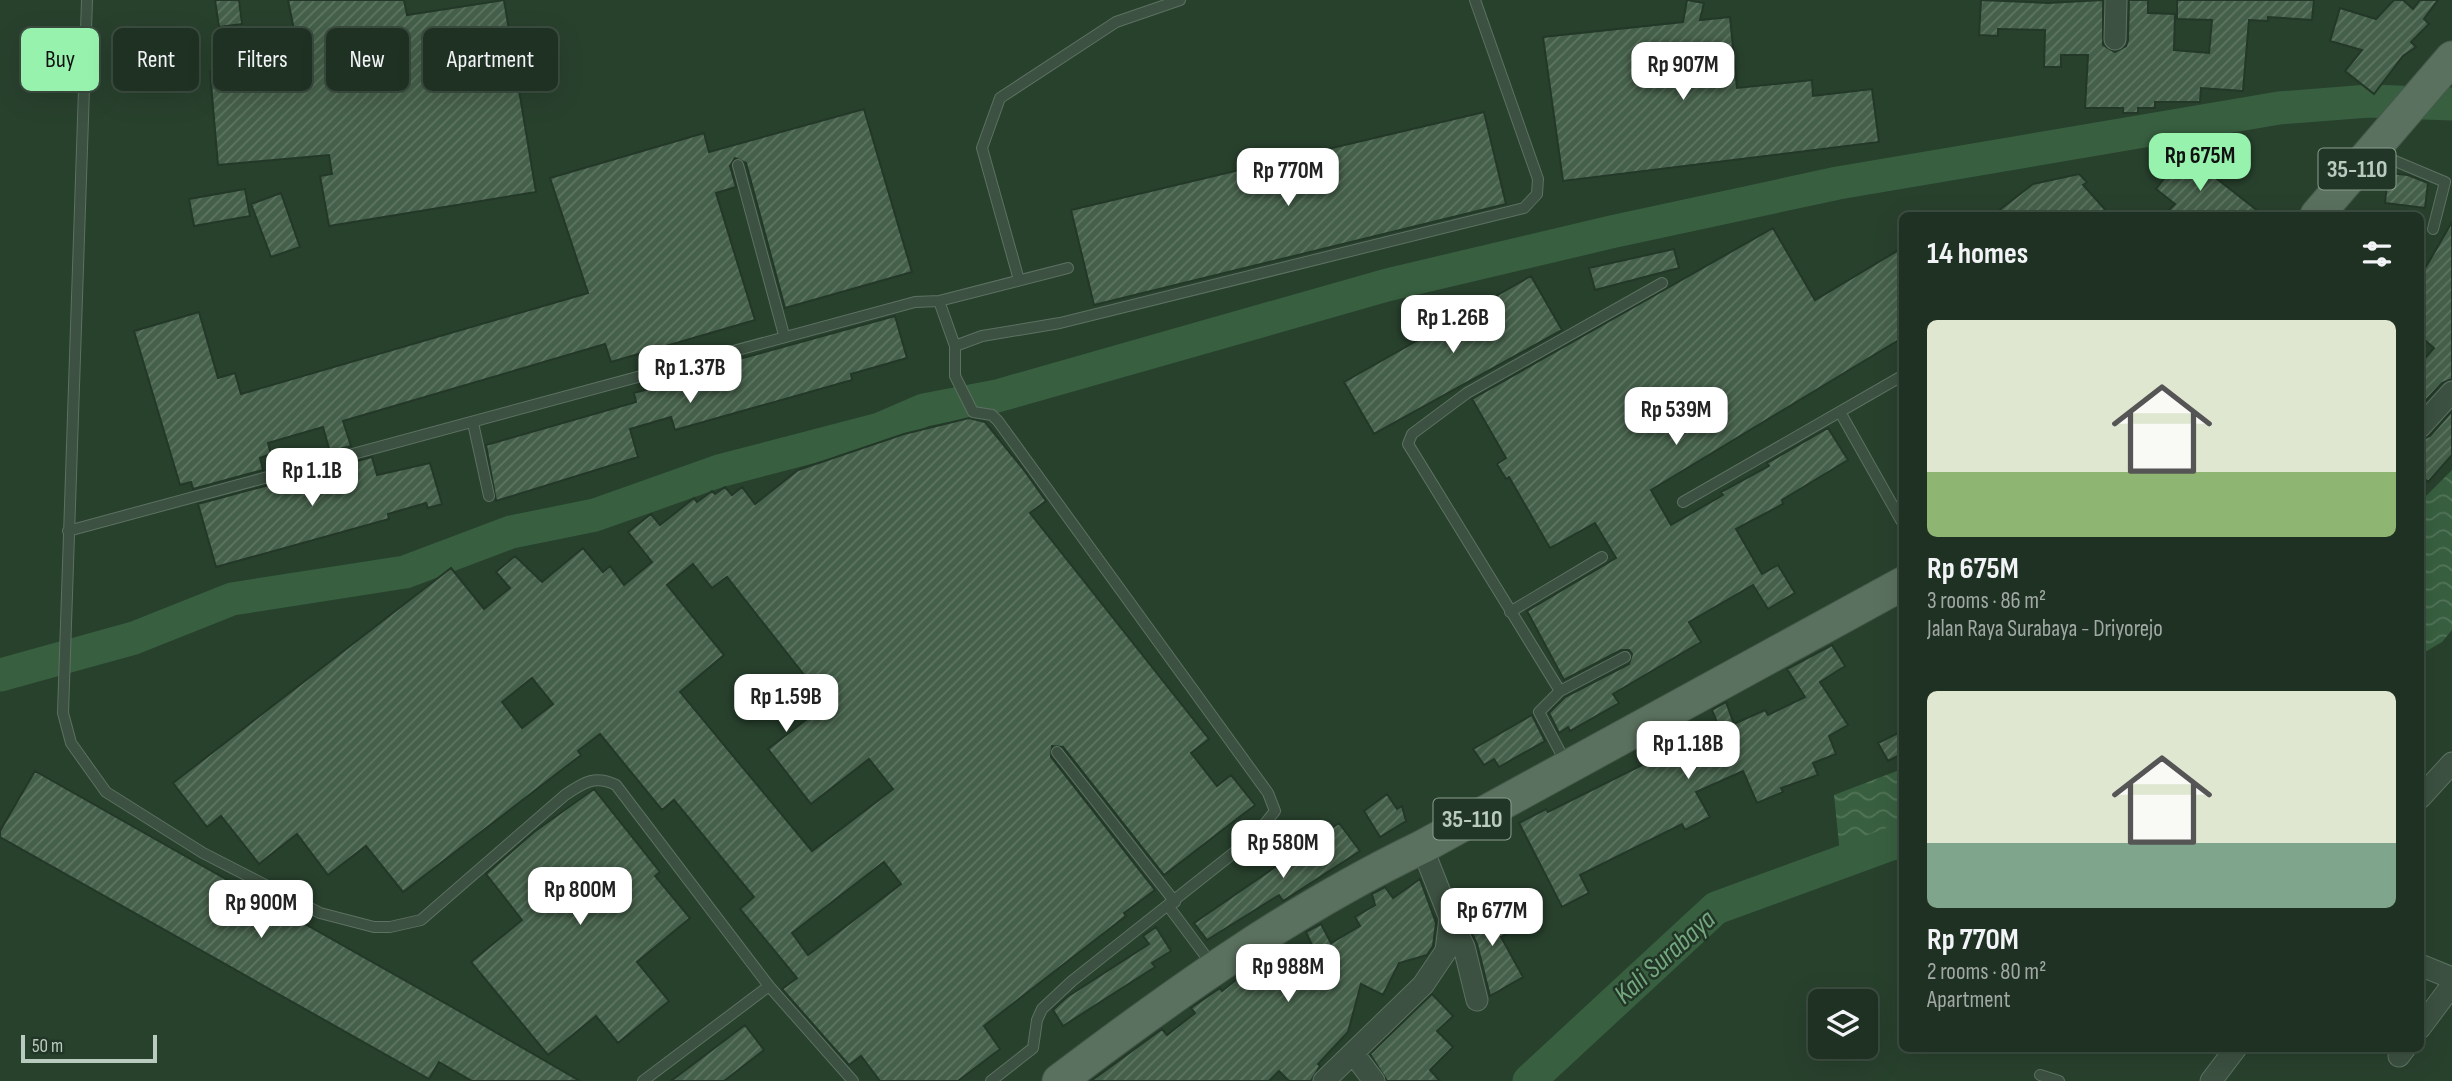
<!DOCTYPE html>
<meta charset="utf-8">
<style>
body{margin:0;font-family:"Sofia Sans Condensed",sans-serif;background:#2b3d2f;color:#f1f3f6;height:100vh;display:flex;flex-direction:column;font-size:26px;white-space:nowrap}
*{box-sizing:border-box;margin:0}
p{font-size:23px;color:#a1a9a5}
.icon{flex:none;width:38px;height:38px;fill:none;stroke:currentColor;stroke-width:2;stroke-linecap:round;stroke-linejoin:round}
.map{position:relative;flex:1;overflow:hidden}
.drawer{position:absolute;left:1899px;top:212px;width:525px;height:840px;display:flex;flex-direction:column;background:#1e3122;border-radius:10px;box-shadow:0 7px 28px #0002,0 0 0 2px #3c4c40}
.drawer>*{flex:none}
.top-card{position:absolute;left:21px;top:28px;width:665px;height:63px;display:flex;gap:14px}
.buttons{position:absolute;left:1808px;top:989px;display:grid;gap:14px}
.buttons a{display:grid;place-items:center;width:70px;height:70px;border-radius:10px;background:#1e3122;box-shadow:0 7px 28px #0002,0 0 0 2px #3c4c40;font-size:35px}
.scale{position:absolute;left:21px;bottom:18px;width:136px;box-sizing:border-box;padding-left:7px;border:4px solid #b9cbbe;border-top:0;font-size:19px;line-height:24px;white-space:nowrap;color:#b9cbbe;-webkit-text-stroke:5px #213626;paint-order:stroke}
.price{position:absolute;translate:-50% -60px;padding:0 16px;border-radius:14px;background:#fff;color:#222;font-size:23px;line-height:46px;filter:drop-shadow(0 2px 4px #0008)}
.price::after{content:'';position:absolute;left:50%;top:42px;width:21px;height:16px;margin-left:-10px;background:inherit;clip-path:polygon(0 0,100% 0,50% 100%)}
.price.on{background:#97f2ad;color:#111}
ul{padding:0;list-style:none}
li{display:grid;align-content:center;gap:14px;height:371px;padding:0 28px}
li span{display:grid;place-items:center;height:217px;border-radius:10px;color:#555}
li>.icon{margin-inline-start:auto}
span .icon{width:126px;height:126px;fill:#fffc;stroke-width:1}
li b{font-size:30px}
h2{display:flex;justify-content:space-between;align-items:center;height:84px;padding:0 28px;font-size:30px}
.chip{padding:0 24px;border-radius:10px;background:#1e3122;box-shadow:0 7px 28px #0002,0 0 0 2px #3c4c40;font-size:24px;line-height:63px}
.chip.on{background:#97f2ad;color:#111}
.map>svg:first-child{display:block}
.water{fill:url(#water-waves)}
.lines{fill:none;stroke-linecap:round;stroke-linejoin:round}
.river{stroke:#386040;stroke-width:33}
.building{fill:url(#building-hatch);stroke:#233828;stroke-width:2;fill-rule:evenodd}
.lane-casing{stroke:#5d7162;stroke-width:12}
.street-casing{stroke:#5d7162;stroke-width:23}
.primary-casing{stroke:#465a4b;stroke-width:35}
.lane{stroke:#3c5141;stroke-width:10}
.street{stroke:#3c5141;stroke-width:21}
.primary{stroke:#5b715f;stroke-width:33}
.labels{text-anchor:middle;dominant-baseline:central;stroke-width:5;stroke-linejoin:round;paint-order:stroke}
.shield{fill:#213626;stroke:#8b9e90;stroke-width:2}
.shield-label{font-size:24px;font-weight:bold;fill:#b9cbbe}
.water-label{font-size:28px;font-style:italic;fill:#75a77f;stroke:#213626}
</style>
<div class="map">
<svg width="2452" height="1081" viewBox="0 0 2452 1081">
<defs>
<pattern id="water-waves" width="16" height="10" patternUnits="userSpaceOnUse" patternTransform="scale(1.75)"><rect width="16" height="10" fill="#386040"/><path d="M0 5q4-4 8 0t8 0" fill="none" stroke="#53755a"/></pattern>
<pattern id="building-hatch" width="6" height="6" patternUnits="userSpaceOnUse" patternTransform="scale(1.75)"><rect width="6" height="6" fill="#45604a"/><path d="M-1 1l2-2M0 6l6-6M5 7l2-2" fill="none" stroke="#5e7562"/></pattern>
</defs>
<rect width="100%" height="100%" fill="#28412d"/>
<!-- water -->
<path class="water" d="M2452 470V630L2442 642 2420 655V502Z
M1902 769V858L1842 873 1834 795Z"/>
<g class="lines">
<!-- river -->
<path class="river" d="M0 675 134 638 232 599 405 572 511 532 595 515 719 471 880 429 924 410 997 396 1387 285 1611 232 1838 183 2279 108 2369 101 2452 104
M1529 1081 1716 908 1902 840"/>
</g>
<!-- building -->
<path class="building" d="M215 0H239L242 24 219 27Z
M288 0H404L407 15 504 0 536 192 329 226 320 176 332 174 329 155 218 165 210 72 301 64Z
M1687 0 1704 3 1700 20 1730 17 1737 88 1812 80 1813 96 1872 89 1879 142 1563 181 1543 37 1683 22Z
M1981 0 2048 3 2103 0V45L2115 52 2126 46 2128 40 2129 0H2148V13L2175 14 2174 50 2209 53 2212 20 2177 19V0H2314L2312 20 2268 17V21L2249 20 2243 91 2201 88 2200 102H2155V108H2138V113H2123V108H2085L2088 55H2061V67H2044L2045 30 1998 29V36L1979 35Z
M2394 0H2403L2413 9 2420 0H2438L2424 19 2429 24 2411 42 2416 47 2403 56 2374 94 2345 71 2362 50 2330 41 2340 8 2376 19Z
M864 109 912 272 785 308 746 163 735 158 730 166 736 187 716 193 755 320 611 362 605 344 343 421 351 446 330 452 323 427 268 443 271 454 260 458 263 470 193 489 191 482 180 485 134 331 199 312 218 378 235 373 241 394 588 293 550 178 704 133 709 152Z
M1484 112 1506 204 1094 305 1071 210Z
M2184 153 2263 215H2164L2175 204 2156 189Z
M2388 173 2408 175 2428 183 2425 208 2385 203Z
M2079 174 2087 182 2083 185 2110 215H1993L2033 184Z
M245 189 250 216 194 226 189 199Z
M281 193 300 247 271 257 251 204Z
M2452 222V379L2442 383 2420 407V364L2434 348 2420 336V277Z
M1773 228 1815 300 1902 248V338L1651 490 1671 525 1723 495 1721 492 1769 466 1767 463 1828 428 1848 460 1782 500 1783 504 1736 529 1762 574 1778 565 1795 593 1768 609 1753 585 1689 622 1701 642 1613 694 1619 703 1570 731 1568 727 1559 733 1549 713 1565 697 1629 664 1632 654 1629 650H1621L1564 680 1527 611 1616 558 1595 523 1550 548 1509 477 1506 479 1497 464 1506 458 1472 399Z
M1674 249 1679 268 1595 290 1589 268Z
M1531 276 1562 330 1374 434 1344 382Z
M895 316 907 358 851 374 852 380 675 430 671 417 630 429 638 457 496 501 486 445 636 402 634 393 662 385 660 381Z
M2452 411V455L2428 482 2420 475V440L2430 436Z
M969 418 985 422 1024 470 1046 501 1030 513 1209 739 1191 753 1217 786 1231 775 1255 805 1164 875 1063 747 1052 746 1051 757 1155 890 1124 913 1126 916 984 1026 1000 1049 958 1081H880L861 1056 849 1065 782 989 797 978 740 909 754 897 674 800 662 810 600 734 578 751 581 755 403 892 366 846 328 875 297 834 259 864 221 816 207 827 173 783 451 568 484 609 510 588 496 572 515 556 542 582 583 548 603 572 610 566 624 585 652 562 628 532 651 514 660 525 694 498 697 502 712 491 715 494 725 487 732 495 742 487 755 504 798 470 904 434ZM693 564 712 588 727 577 823 699 803 714 807 719 768 749 811 804 869 759 893 789 812 851 680 692 724 655 667 585ZM532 678 553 704 522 728 502 702ZM884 862 901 884 808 955 792 933Z
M372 457 377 475 430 463 442 504 428 508 426 503 388 514 389 519 216 567 198 504Z
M1832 645 1845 666 1820 682 1848 725 1829 736 1836 754 1813 763 1818 775 1781 788 1783 792 1757 803 1743 771 1696 792 1710 817 1685 830 1682 824 1580 875 1589 893 1562 907 1519 823 1546 809 1548 812 1648 762 1645 756 1673 740 1671 736 1685 729 1694 747 1722 735 1712 710 1726 702 1734 724 1765 710 1768 715 1805 697 1787 669Z
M1532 715 1545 741 1499 767 1494 759 1484 765 1473 749Z
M1902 731V754L1888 761 1878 743Z
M35 771 466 1015 580 1081H472L439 1062 429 1079 0 837V831Z
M594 789 660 872 655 876 690 918 637 962 669 1001 618 1043 596 1016 548 1055 471 962 522 920 486 874 534 832Z
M1387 794 1397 809 1402 806 1406 821 1380 837 1364 811Z
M1339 823 1360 851 1283 901 1279 895 1207 940 1194 923Z
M1420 879 1436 923 1433 946 1427 955 1399 963 1383 995 1361 984 1348 1032 1318 1064 1320 1066 1311 1081H1289L1279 1071 1269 1081H1091L1162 1029 1167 1035 1195 1013 1191 1008 1220 988 1222 991 1242 975 1251 987 1285 961 1288 965 1312 945 1306 932 1321 924 1331 943 1360 926 1355 917 1375 905 1372 894 1385 887 1393 898Z
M1489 900 1505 935 1501 937 1523 977 1490 996 1477 944 1462 912Z
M1156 927 1171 951 1152 963 1155 967 1063 1026 1053 1010 1067 997 1149 944 1143 936Z
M1432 994 1453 1016 1437 1031 1453 1047 1430 1070 1440 1081H1387L1370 1054Z
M745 1025 764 1050 724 1081H671Z"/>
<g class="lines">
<defs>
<path id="lane" d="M87 0 63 713 71 743 106 792 203 853 320 913 374 927H390L421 920 565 795C584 782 595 775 616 785L769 986 853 1081
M2376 153 2445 182 2433 229
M738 165 784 335
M1019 280 982 148 1000 98 1116 22 1180 0
M939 301 1068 268
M1840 412 1902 522
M473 423 489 496
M1683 502 1902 376
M68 531 915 302 939 301 955 346
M1510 612 1602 557
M1560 691 1408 444 1412 434 1467 393 1662 283
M1057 752 1175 902
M1566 763 1539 712 1560 691 1625 657
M1169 907 1213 966
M2040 1075 2059 1081
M643 1081 769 986
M991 1081 1033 1048 1037 1020 1042 1009 1072 981 1255 836 1275 811 1268 793 998 421 992 415 973 412 955 376V346L982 336 1060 323 1524 208 1537 194 1538 179 1475 0"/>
<path id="street" d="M2115 39 2116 0
M2420 427 2452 392
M2420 798 2452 763
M1450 918 1464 947 1477 1000
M2420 965 2452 978
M2420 1028 2452 985
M1353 1053 1374 1081
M2399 1056 2405 1048
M1324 1081 1423 985 1446 951 1450 918 1422 847
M2211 1081 2236 1048"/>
<path id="primary" d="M2317 215 2452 58
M1059 1081C1174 994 1291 910 1422 847L1902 584"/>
</defs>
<!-- lane casing -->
<use href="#lane" class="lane-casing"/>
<!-- street casing -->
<use href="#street" class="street-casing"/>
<!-- primary casing -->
<use href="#primary" class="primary-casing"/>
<!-- lane -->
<use href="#lane" class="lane"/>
<!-- street -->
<use href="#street" class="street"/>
<!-- primary -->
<use href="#primary" class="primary"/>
</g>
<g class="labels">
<!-- shield labels -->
<g class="shield">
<rect x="2318.5" y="148.5" width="77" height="41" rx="5"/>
<rect x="1433.5" y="798.5" width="77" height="41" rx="5"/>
</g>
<g class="shield-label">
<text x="2357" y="169">35-110</text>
<text x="1472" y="819">35-110</text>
</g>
<!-- water labels -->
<g class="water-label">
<text transform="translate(1665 957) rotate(-42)">Kali Surabaya</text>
</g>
</g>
</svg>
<div class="buttons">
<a><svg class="icon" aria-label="layers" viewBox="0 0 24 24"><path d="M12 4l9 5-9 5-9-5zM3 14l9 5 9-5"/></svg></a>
</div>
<div class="scale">50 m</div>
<b class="price" style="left:1683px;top:102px">Rp 907M</b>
<b class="price on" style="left:2200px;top:193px">Rp 675M</b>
<b class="price" style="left:1288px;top:208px">Rp 770M</b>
<b class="price" style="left:1453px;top:355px">Rp 1.26B</b>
<b class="price" style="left:690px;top:405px">Rp 1.37B</b>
<b class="price" style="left:1676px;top:447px">Rp 539M</b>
<b class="price" style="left:312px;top:508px">Rp 1.1B</b>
<b class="price" style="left:786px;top:734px">Rp 1.59B</b>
<b class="price" style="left:1688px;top:781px">Rp 1.18B</b>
<b class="price" style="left:1283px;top:880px">Rp 580M</b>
<b class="price" style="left:580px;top:927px">Rp 800M</b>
<b class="price" style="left:261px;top:940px">Rp 900M</b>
<b class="price" style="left:1492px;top:948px">Rp 677M</b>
<b class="price" style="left:1288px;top:1004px">Rp 988M</b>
<div class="top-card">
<a class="chip on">Buy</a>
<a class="chip">Rent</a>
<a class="chip">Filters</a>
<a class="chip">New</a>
<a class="chip">Apartment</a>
</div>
<section class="drawer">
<h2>14 homes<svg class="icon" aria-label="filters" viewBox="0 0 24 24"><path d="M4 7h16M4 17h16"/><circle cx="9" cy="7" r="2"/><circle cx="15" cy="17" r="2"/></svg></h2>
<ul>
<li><span style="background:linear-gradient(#dfe7d0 70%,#8fb573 0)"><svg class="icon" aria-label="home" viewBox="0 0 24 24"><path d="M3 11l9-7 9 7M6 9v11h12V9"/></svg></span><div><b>Rp 675M</b><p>3 rooms · 86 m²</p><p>Jalan Raya Surabaya - Driyorejo</p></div></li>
<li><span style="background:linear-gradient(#dfe7d0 70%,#7fa58c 0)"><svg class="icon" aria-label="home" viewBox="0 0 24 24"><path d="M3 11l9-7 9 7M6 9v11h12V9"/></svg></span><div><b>Rp 770M</b><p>2 rooms · 80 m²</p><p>Apartment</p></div></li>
</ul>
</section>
</div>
